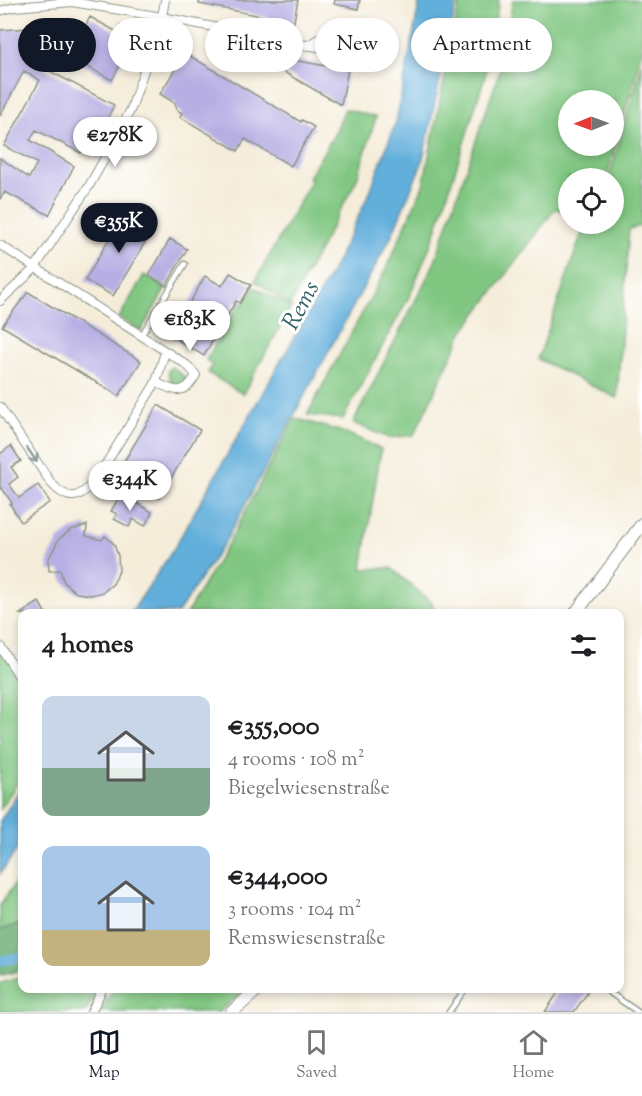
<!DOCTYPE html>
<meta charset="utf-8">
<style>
body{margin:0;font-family:"Sorts Mill Goudy",serif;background:#f6f6f6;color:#202124;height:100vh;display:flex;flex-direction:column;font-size:22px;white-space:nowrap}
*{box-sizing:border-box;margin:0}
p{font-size:20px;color:#757577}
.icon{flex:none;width:33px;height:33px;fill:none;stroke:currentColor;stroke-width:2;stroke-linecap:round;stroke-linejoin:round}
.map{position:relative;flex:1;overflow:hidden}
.side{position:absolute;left:18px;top:609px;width:606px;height:384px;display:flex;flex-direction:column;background:#fff;border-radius:12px;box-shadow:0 3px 9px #0003}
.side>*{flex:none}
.top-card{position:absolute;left:18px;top:18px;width:606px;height:54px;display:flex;gap:12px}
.needle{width:39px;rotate:269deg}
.controls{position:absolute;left:558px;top:90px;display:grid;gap:12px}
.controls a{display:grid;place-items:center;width:66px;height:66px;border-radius:50%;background:#fff;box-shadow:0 3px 9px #0003;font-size:30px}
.price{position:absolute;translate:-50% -51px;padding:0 14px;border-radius:21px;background:#fff;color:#222;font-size:20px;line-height:39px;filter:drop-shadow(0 2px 3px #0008)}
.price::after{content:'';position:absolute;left:50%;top:36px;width:18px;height:14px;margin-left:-9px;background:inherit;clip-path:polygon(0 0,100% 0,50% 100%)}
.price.on{background:#111827;color:#fff}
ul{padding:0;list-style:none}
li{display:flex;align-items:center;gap:18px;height:150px;padding:0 24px}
li span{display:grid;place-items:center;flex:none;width:168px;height:120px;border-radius:12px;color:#555}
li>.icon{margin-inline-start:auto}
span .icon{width:72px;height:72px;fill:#fffc;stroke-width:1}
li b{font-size:26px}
h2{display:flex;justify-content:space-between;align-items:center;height:72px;padding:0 24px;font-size:26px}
.chip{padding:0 21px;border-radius:27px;background:#fff;box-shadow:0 3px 9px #0003;font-size:21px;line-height:54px}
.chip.on{background:#111827;color:#fff}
.tabs{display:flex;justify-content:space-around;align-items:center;height:84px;border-top:2px solid #e0e0e0;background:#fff;font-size:16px;color:#757577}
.tabs a{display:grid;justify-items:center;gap:3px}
.tabs .on{color:#111827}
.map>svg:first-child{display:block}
.green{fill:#81c782;stroke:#50825b;stroke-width:1.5;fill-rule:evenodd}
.forest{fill:#68ac70;stroke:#447452;stroke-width:1.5}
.water{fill:#62afdb;stroke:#407688;stroke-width:1.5}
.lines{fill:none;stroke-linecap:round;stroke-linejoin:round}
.canal{stroke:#62afdb;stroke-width:10}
.building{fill:#b7afe4}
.service-casing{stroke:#8a9587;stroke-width:7}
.minor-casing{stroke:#8a9587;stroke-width:10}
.secondary-casing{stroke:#8a9587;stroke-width:14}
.service{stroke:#fff;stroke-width:4.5}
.minor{stroke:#fff;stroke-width:8}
.secondary{stroke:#fff;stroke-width:12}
.oneway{stroke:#8f9e9a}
.labels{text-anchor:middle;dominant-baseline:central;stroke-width:6;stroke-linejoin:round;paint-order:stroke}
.water-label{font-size:24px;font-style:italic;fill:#335f66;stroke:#fff}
</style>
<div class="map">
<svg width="642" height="1012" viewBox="0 0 642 1012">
<rect width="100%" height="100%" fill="#fff"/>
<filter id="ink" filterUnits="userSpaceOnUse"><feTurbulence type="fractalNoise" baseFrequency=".0167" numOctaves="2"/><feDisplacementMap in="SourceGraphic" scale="12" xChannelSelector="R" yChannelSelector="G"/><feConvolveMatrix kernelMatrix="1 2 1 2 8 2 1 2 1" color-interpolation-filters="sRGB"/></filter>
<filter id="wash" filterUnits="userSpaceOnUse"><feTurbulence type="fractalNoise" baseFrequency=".008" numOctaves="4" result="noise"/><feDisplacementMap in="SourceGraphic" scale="24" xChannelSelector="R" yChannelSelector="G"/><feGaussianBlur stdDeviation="1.35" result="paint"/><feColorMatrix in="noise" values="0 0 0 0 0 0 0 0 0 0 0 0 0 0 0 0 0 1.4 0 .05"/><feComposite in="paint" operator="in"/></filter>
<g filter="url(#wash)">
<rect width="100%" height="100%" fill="#f5edda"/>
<!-- green -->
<path class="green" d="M460 0H499L485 76 436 231 410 295 343 419 307 415 384 273 423 186Z
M513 0H642V52L606 178H568V212L555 209 463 332 414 435 389 438 353 423 434 264 499 73ZM568 100H614V146H568Z
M642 63V226L629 229 617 398 538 359 585 224H614V178H609Z
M345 109 376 117 357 179 290 305 255 281 311 181 308 178 334 135Z
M144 275 166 288 141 331 119 318Z
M254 287 291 307 243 394 208 373 212 365 206 360 239 304 243 305Z
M172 367 184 376 185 380 181 386 176 387 171 382 168 370Z
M295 418 346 433 381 449 362 569 391 568 431 602 437 613H187L229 542Z
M0 641 22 676V776L0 809Z
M22 873V923L0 930V905Z
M22 977V988L98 989 86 1012H0V983Z
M114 989V988L246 989 219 1012H100Z"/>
<!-- forest -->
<path class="forest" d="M22 923V970L0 976V930Z"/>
<!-- water -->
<path class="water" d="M420 0H457L422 163 391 237 226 540 178 613H131L173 550 332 271 369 194 396 122Z
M22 786V842L0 874V821Z"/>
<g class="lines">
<!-- canal -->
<path class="canal" d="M0 961 22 957"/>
</g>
<g id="blocks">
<!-- building -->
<path class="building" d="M200 0H298L293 26 267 20V17L199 4Z
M335 0H360L358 9 334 4Z
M90 17 117 32 120 25 136 34 112 80 69 57Z
M62 26 42 67 114 105 100 133 94 130 81 153 36 130 30 140 74 166 49 215 5 192 0 199V158L29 178 37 163 4 146 40 80 24 71 0 116V30Z
M185 53 301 122 302 120 314 127 291 166 245 139 238 151 180 117 182 113 177 110 175 103 160 94Z
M277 57 348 70 341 105 275 67 273 63Z
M125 212 153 229 113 296 85 280Z
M170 239 187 249 166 286 149 276Z
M230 273 251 285 240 303 236 301 204 356 171 336 205 276 222 286Z
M28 292 141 361 119 396 2 326Z
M158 405 200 430 159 498 117 473Z
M11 446 21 461 11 467 18 477 9 484 19 498 38 485 50 502 21 522 10 504 12 503 2 488 0 490V454Z
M121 494 152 512 145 526 133 519 129 527 114 519 117 514 111 511Z
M87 525 86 536 102 540 105 536 114 544 118 556 119 571 113 584 103 592 91 595 76 593 64 582 60 570 49 571 48 560 59 539 71 530Z
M39 602 46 614H20Z
M561 988H583L588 992 574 1012H545Z"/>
</g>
</g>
<g filter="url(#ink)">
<use href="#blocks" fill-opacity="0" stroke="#8a9587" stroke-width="1.5"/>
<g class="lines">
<defs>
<path id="service" d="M141 336 185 264
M603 988 638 1012
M449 1012 466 988"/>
<path id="minor" d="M0 11 15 7 72 2 162 17 358 55 362 30 339 26 307 46
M0 245 187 365 196 375C185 396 174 392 156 382L165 352
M0 301 34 269 89 186 115 140 131 109 162 17 165 0
M0 407 51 483C69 503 79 499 96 480L156 382
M0 646 22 681
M91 1012 103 988"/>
<path id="secondary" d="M575 614 642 524
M232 1012 259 988"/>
</defs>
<!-- service casing -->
<use href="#service" class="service-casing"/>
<!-- minor casing -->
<use href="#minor" class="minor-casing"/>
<!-- secondary casing -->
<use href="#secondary" class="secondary-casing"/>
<!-- service -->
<use href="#service" class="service"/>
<!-- minor -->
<use href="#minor" class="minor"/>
<!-- secondary -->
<use href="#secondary" class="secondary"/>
</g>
<!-- one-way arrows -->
<defs><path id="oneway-shaft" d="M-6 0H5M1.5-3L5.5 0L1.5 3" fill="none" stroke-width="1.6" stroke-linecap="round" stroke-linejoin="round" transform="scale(1.5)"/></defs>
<use class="oneway" href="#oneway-shaft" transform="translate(32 455) rotate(56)"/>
</g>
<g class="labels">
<!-- water labels -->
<g class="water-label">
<text transform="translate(302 306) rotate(-62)">Rems</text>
</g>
</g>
</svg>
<div class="controls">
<a><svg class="needle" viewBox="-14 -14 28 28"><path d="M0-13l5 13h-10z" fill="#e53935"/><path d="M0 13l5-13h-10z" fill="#757577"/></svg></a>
<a><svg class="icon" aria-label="locate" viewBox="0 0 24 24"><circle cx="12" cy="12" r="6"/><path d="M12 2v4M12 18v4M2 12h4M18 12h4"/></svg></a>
</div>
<b class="price" style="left:115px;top:168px">€278K</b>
<b class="price on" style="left:119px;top:254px">€355K</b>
<b class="price" style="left:190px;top:352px">€183K</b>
<b class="price" style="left:130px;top:512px">€344K</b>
<div class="top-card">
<a class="chip on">Buy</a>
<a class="chip">Rent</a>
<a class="chip">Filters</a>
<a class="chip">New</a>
<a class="chip">Apartment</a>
</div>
<section class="side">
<h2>4 homes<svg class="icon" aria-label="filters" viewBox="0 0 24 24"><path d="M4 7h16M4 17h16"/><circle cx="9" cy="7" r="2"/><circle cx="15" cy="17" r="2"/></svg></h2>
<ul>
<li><span style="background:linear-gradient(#c9d6e8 60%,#7fa58c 0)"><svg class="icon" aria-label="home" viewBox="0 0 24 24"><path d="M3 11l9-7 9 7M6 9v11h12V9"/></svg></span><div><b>€355,000</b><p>4 rooms · 108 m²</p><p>Biegelwiesenstraße</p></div></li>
<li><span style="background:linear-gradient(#a9c7e8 70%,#c2b280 0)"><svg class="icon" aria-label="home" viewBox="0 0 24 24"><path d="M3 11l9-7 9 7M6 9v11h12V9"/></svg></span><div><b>€344,000</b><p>3 rooms · 104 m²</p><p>Remswiesenstraße</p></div></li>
</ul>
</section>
</div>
<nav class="tabs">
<a class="on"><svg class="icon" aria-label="map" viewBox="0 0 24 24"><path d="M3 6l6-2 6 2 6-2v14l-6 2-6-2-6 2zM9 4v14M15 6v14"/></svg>Map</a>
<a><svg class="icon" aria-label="saved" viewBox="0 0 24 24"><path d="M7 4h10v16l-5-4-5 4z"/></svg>Saved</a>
<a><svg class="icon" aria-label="home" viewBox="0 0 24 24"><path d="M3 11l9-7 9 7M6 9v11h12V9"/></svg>Home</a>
</nav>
